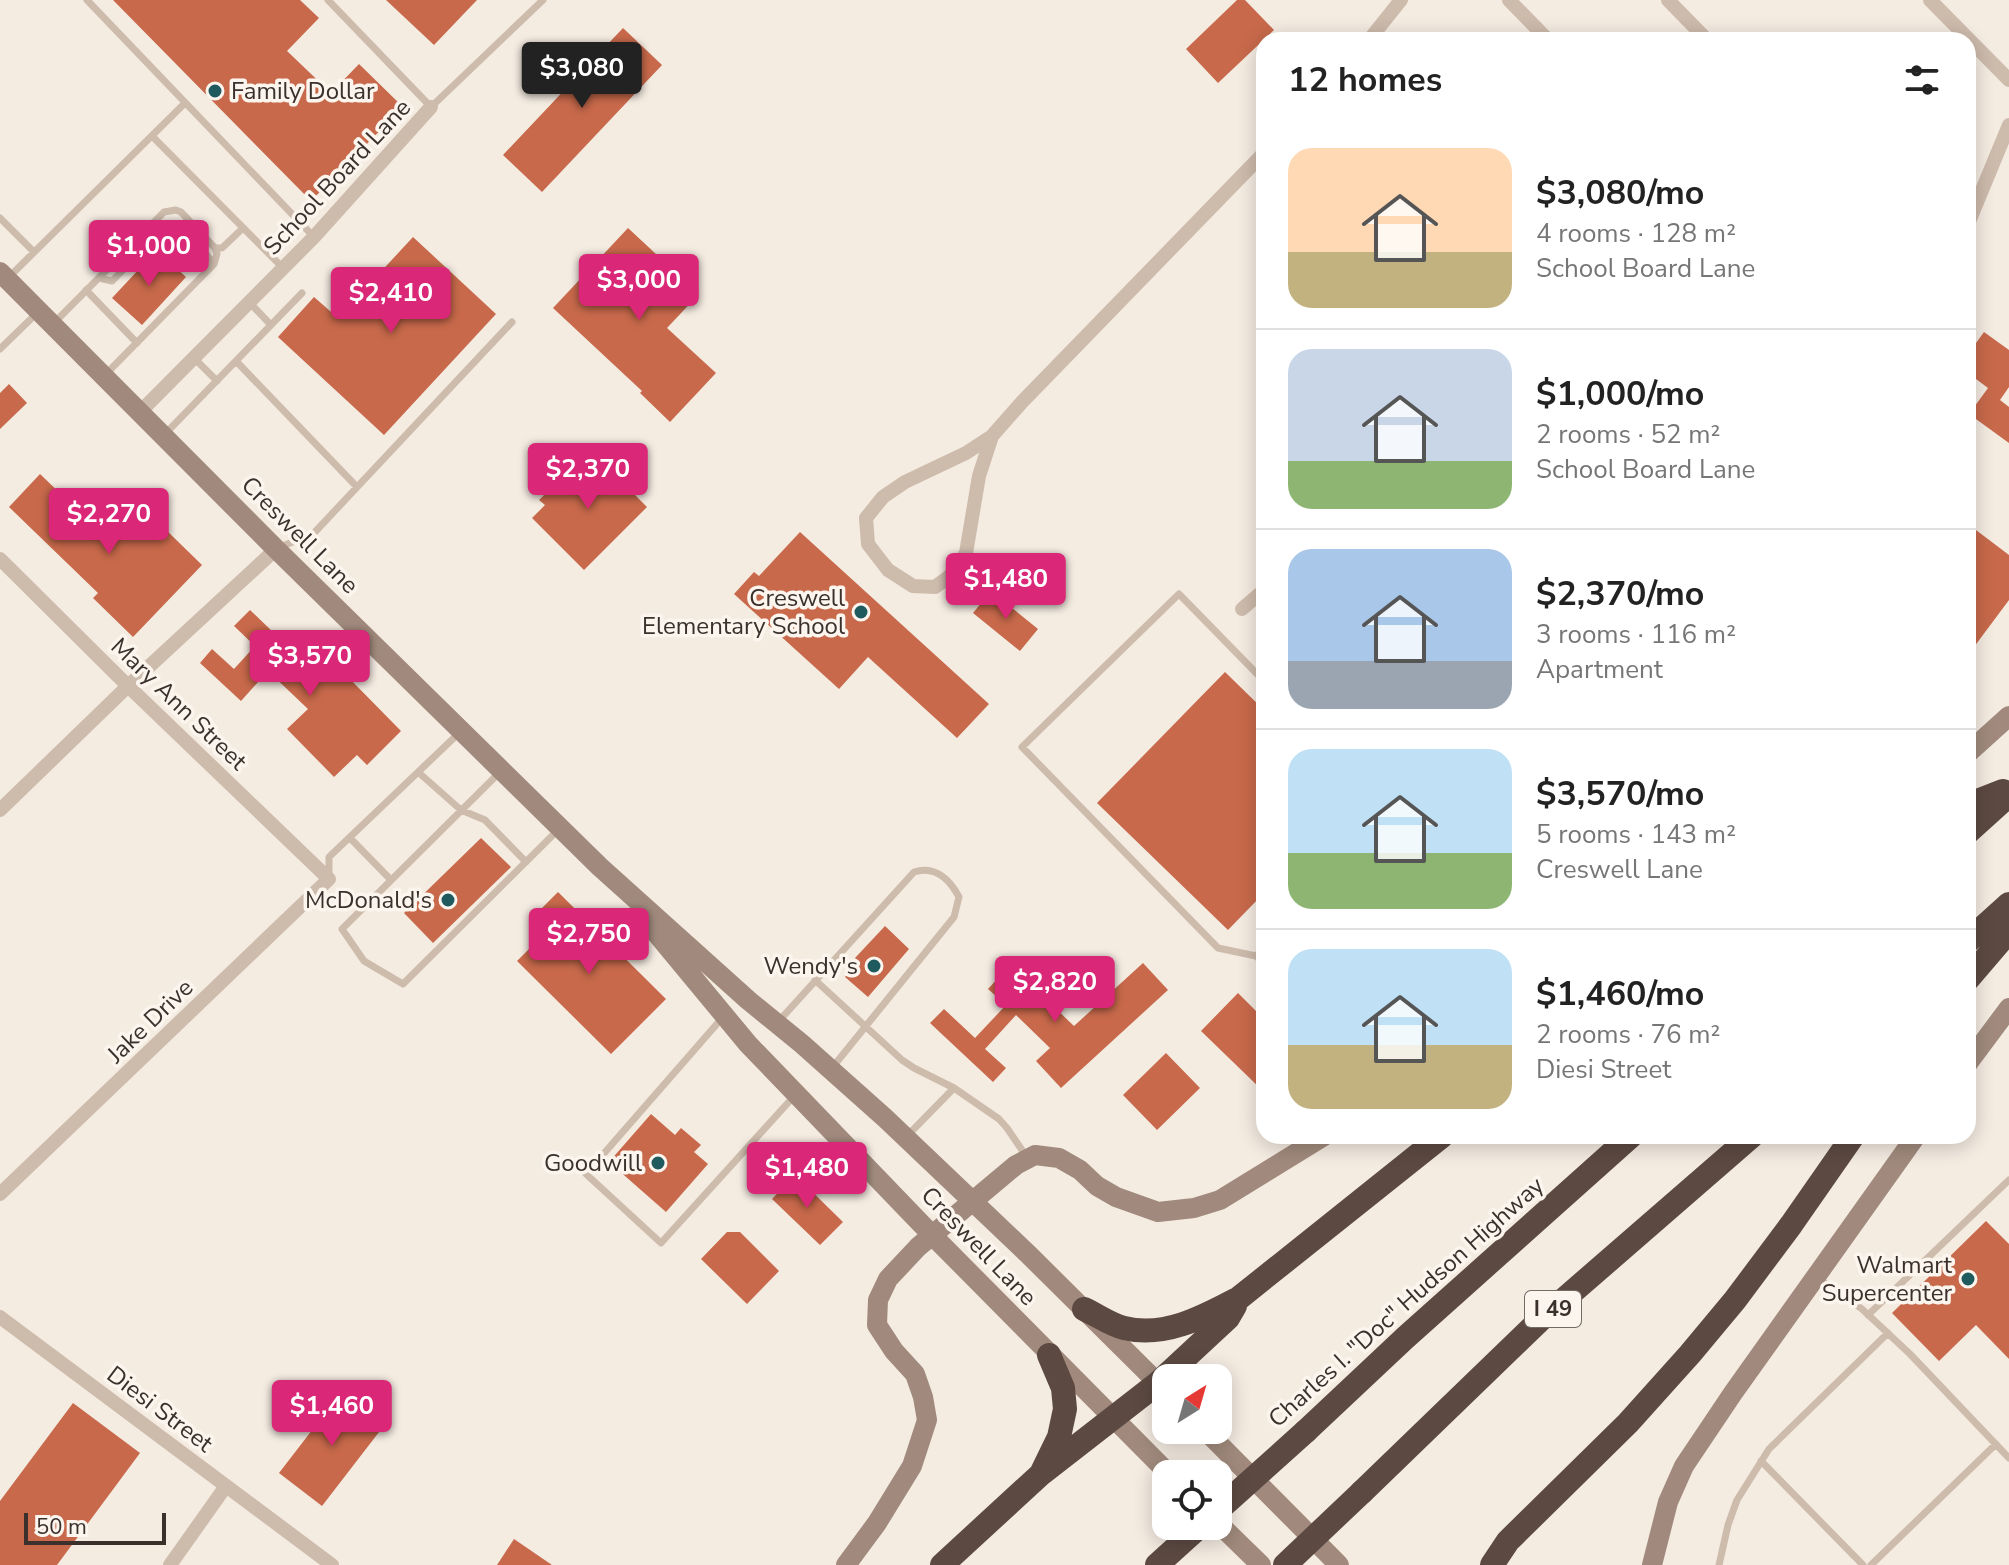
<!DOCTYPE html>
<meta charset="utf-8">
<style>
body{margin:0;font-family:"Nunito Sans",sans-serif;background:#f2f2f2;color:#222;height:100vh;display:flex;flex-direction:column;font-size:30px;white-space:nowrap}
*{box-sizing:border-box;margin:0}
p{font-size:26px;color:#767676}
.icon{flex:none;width:44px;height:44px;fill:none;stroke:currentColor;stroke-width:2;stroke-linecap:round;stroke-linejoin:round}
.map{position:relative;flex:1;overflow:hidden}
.details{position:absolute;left:1256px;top:32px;width:720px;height:1112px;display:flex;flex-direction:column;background:#fff;border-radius:24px;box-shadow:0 4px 20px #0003}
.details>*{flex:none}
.needle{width:52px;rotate:37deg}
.controls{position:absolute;left:1152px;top:1364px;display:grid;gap:16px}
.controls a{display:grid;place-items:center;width:80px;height:80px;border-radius:16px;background:#fff;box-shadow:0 4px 20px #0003;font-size:40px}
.scale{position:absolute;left:24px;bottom:20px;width:142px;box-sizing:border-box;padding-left:8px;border:4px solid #3b302b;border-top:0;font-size:22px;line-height:28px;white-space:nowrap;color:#3b302b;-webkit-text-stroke:6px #fbf5ee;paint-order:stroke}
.price{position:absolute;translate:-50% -68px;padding:0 18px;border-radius:8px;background:#db2777;color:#fff;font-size:26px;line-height:52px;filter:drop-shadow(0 2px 4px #0008)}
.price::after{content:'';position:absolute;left:50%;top:48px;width:24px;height:18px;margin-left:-12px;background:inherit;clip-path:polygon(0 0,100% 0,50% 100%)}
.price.active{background:#222;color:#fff}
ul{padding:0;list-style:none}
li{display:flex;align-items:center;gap:24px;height:200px;padding:0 32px}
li+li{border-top:2px solid #e0e0e0}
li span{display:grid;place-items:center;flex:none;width:224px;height:160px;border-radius:24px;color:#555}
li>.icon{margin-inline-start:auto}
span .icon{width:96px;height:96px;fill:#fffc;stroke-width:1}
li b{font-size:34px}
h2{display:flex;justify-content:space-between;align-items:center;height:96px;padding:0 32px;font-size:34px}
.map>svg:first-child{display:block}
.building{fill:#c8694b}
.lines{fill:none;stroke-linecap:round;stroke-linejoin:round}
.lane{stroke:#cdbbac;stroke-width:7}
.street{stroke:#cdbbac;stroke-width:14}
.secondary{stroke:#a18a7d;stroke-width:20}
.highway{stroke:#5c4a42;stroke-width:24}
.highway-bridge{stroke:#5c4a42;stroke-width:24}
.poi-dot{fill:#1f5a5e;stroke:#fbf5ee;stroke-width:3}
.labels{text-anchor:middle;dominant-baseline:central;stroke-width:7;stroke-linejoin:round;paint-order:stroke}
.shield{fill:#fbf5ee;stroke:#756b66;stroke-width:2}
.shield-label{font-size:22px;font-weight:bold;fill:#3b302b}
.poi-label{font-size:24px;fill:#3b302b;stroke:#fbf5ee;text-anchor:end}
.street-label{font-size:24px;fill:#3b302b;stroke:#fbf5ee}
</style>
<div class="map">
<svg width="2009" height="1565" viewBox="0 0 2009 1565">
<rect width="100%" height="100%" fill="#f4ebe1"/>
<!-- building -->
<path class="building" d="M113 0H300L319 18 287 51 331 93 359 64 403 107 311 201Z
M386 0H477L434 45Z
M1237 0H1245L1274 30 1218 83 1186 49Z
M623 28 662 65 542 192 503 155Z
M628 228 699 294 667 328 716 373 670 422 640 393 642 391 553 308Z
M413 237 496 314 384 435 278 337 314 297 338 318Z
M157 250 186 277 142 325 112 298Z
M1984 332 2009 350V387L2000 400 2009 407V443L1969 414 1988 388 1968 373V354Z
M9 384 27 403 0 429V393Z
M596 456 647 507 584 570 532 518 545 505 539 500 578 462 584 468Z
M40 474 113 544 133 522 150 539 162 526 202 565 133 637 93 598 98 593 9 507Z
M1968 524 2009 555V600L1968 655Z
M800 532 989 704 957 738 868 657 839 689 734 594 754 572 759 576Z
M991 591 1038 629 1020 651 973 613Z
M250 610 301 659 311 648 341 676 344 673 401 731 367 765 357 755 334 777 287 729 308 709 268 671 241 701 200 663 212 649 234 669 255 646 234 626Z
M1225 672 1264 710V893L1228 930 1097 803Z
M481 838 511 867 433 943 404 913Z
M558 892 666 999 611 1054 517 961 549 929 535 915Z
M885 926 909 949 868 997 845 977 859 962 855 958Z
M1143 963 1168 990 1061 1088 1036 1061 1050 1048 1016 1015 985 1049 1006 1068 993 1082 930 1023 944 1009 975 1038 1006 1005 988 989 1010 965 1074 1026Z
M1238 993 1264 1019V1092L1201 1031Z
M1166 1053 1200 1088 1157 1130 1123 1095Z
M651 1114 675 1135 681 1128 701 1145 694 1152 708 1164 666 1212 609 1162Z
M795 1175 843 1222 820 1245 772 1199Z
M1986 1221 2009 1244V1359L1976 1325 1939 1361 1892 1313Z
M727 1232H740L779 1271 747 1304 701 1259Z
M343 1390 386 1423 322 1506 279 1473Z
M73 1403 140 1453 57 1565H0V1501Z
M514 1539 552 1565H497Z"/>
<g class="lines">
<!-- lane -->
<path class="lane" d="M87 0 314 237
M328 0 431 107 543 0
M152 136 283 268
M0 218 34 252
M215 248H222L243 228
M8 278 185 103
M99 278 112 281 162 231C185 223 200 248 214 264
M86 290 137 343
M249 302 271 325
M54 323 164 212 176 210 181 212 215 248 217 254 214 264 106 374
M0 349 37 313
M193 357 217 381
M236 361 357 487
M165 434 302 293
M278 548 314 533 512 322
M418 772 461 810 485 820 526 862
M500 772 342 929 364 961 403 984 559 829
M350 838 391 880
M329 877V857L459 733
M1264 948 1256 956 1264 963
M1256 956 1218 948 1022 747 1179 594 1264 681
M815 980 902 1060 914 1068 954 1088 999 1119 1007 1128 1026 1156
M723 1017 586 1174 661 1243 796 1094
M778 1022 914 872C935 865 950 880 959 897L954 917 832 1068
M907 1136 954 1088
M1818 1278 1862 1309 1910 1354 2009 1458
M1868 1315 2009 1180
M1761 1461 1863 1565
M1719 1565 1728 1525 1737 1500 1769 1449 1888 1333
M1871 1565 1996 1444"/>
<!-- street -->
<path class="street" d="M1509 0 1548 40
M1668 0 1707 40
M1930 0 2009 80
M1369 40 1401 0
M1968 224 2009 125
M140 412 314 237 431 107
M992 436 979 476 966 553 950 576 935 587 913 586 888 570 868 544 866 518 883 497 905 482 966 453Z
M992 436 1022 402 1264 153
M0 559 128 686 329 879 0 1194
M1242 609 1264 590
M0 810 128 686 276 549
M0 1317 332 1565
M170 1565 226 1486"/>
<!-- secondary -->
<path class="secondary" d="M0 272 276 549 600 867 748 1000 802 1044 885 1118 1028 1254 1166 1391
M1968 753 2009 716
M647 922 748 1044 932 1235 1169 1474
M1968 1063 2009 1008
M1205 1430 1339 1565
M1218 1523 1261 1565
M846 1565 877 1523 912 1466 927 1420 923 1397 915 1374 894 1351 877 1325 878 1300 888 1279 918 1247 1016 1165 1035 1155 1059 1158 1080 1170 1097 1186 1116 1197 1158 1212 1194 1208 1220 1200 1324 1136
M1652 1565 1668 1502 1684 1466 1733 1393 1916 1136"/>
<!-- highway -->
<path class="highway" d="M1968 809 1980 800 2003 791
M1968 832 2009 795
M1968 941 2009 904
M1968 979 2009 931
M1084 1309C1097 1315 1111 1325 1124 1328 1165 1338 1203 1317 1239 1298L1442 1136
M1306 1431 1405 1338 1631 1136
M1041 1474 1158 1383 1228 1318 1235 1306
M1362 1492 1539 1321 1752 1136
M942 1565 1041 1474 1059 1437 1065 1409 1063 1388 1049 1355
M1157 1565 1200 1526
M1492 1565 1508 1541 1628 1423 1690 1354 1735 1300 1791 1225 1853 1136"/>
<!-- highway-bridge -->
<path class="highway-bridge" d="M1218 1510 1306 1431
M1285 1565 1362 1492"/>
</g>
<!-- markers -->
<g class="poi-dot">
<circle cx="215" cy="91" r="8"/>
<circle cx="861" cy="612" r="8"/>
<circle cx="448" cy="900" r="8"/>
<circle cx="874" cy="966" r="8"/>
<circle cx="658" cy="1163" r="8"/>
<circle cx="1968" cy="1279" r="8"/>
</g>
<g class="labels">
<!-- shield labels -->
<rect class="shield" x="1525" y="1291" width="56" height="36" rx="6"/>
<g class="shield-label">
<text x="1553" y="1309">I 49</text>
</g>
<!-- poi labels -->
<g class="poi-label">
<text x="231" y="91" text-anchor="start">Family Dollar</text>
<text x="845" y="598">Creswell<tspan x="845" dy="28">Elementary School</tspan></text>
<text x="432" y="900">McDonald's</text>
<text x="858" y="966">Wendy's</text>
<text x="642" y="1163">Goodwill</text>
<text x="1952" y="1265">Walmart<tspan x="1952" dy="28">Supercenter</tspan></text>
</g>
<!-- street labels -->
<g class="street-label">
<text transform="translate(337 177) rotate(-47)">School Board Lane</text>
<text transform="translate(300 535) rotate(45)">Creswell Lane</text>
<text transform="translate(179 704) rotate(44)">Mary Ann Street</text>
<text transform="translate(150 1021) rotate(-44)">Jake Drive</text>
<text transform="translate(979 1246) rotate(46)">Creswell Lane</text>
<text transform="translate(1406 1302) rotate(-42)">Charles I. "Doc" Hudson Highway</text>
<text transform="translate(160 1409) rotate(37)">Diesi Street</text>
</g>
</g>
</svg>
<div class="controls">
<a><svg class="needle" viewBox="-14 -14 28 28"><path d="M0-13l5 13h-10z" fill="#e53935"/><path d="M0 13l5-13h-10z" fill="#767676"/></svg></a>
<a><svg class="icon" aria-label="locate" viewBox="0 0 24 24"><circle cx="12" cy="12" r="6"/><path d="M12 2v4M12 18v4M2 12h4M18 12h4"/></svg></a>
</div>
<div class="scale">50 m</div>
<b class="price active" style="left:582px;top:110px">$3,080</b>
<b class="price" style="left:149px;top:288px">$1,000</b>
<b class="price" style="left:639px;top:322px">$3,000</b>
<b class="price" style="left:391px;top:335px">$2,410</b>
<b class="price" style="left:588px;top:511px">$2,370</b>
<b class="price" style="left:109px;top:556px">$2,270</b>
<b class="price" style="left:1006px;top:621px">$1,480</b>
<b class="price" style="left:310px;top:698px">$3,570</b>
<b class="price" style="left:589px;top:976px">$2,750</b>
<b class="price" style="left:1055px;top:1024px">$2,820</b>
<b class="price" style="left:807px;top:1210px">$1,480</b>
<b class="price" style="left:332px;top:1448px">$1,460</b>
<section class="details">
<h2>12 homes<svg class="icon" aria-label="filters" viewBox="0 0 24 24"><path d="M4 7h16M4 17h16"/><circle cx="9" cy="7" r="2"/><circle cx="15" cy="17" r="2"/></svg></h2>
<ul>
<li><span style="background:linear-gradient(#ffd9b3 65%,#c2b280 0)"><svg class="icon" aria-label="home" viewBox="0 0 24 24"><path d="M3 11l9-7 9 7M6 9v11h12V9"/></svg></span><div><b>$3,080/mo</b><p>4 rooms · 128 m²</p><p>School Board Lane</p></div></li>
<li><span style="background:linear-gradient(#c9d6e8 70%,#8fb573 0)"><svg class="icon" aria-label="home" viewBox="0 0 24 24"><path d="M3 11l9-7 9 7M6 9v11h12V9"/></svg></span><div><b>$1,000/mo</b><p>2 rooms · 52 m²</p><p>School Board Lane</p></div></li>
<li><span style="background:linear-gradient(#a9c7e8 70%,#9aa5b1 0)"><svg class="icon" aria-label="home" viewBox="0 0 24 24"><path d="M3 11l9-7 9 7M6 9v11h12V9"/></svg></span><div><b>$2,370/mo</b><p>3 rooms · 116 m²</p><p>Apartment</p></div></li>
<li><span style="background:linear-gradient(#bfe0f5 65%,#8fb573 0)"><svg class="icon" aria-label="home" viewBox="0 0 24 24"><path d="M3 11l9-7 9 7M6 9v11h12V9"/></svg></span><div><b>$3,570/mo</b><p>5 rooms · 143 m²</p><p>Creswell Lane</p></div></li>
<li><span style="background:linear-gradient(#bfe0f5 60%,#c2b280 0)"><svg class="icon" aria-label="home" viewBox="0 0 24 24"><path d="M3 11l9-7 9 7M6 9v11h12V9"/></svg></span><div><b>$1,460/mo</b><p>2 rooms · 76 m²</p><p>Diesi Street</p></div></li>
</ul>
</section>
</div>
